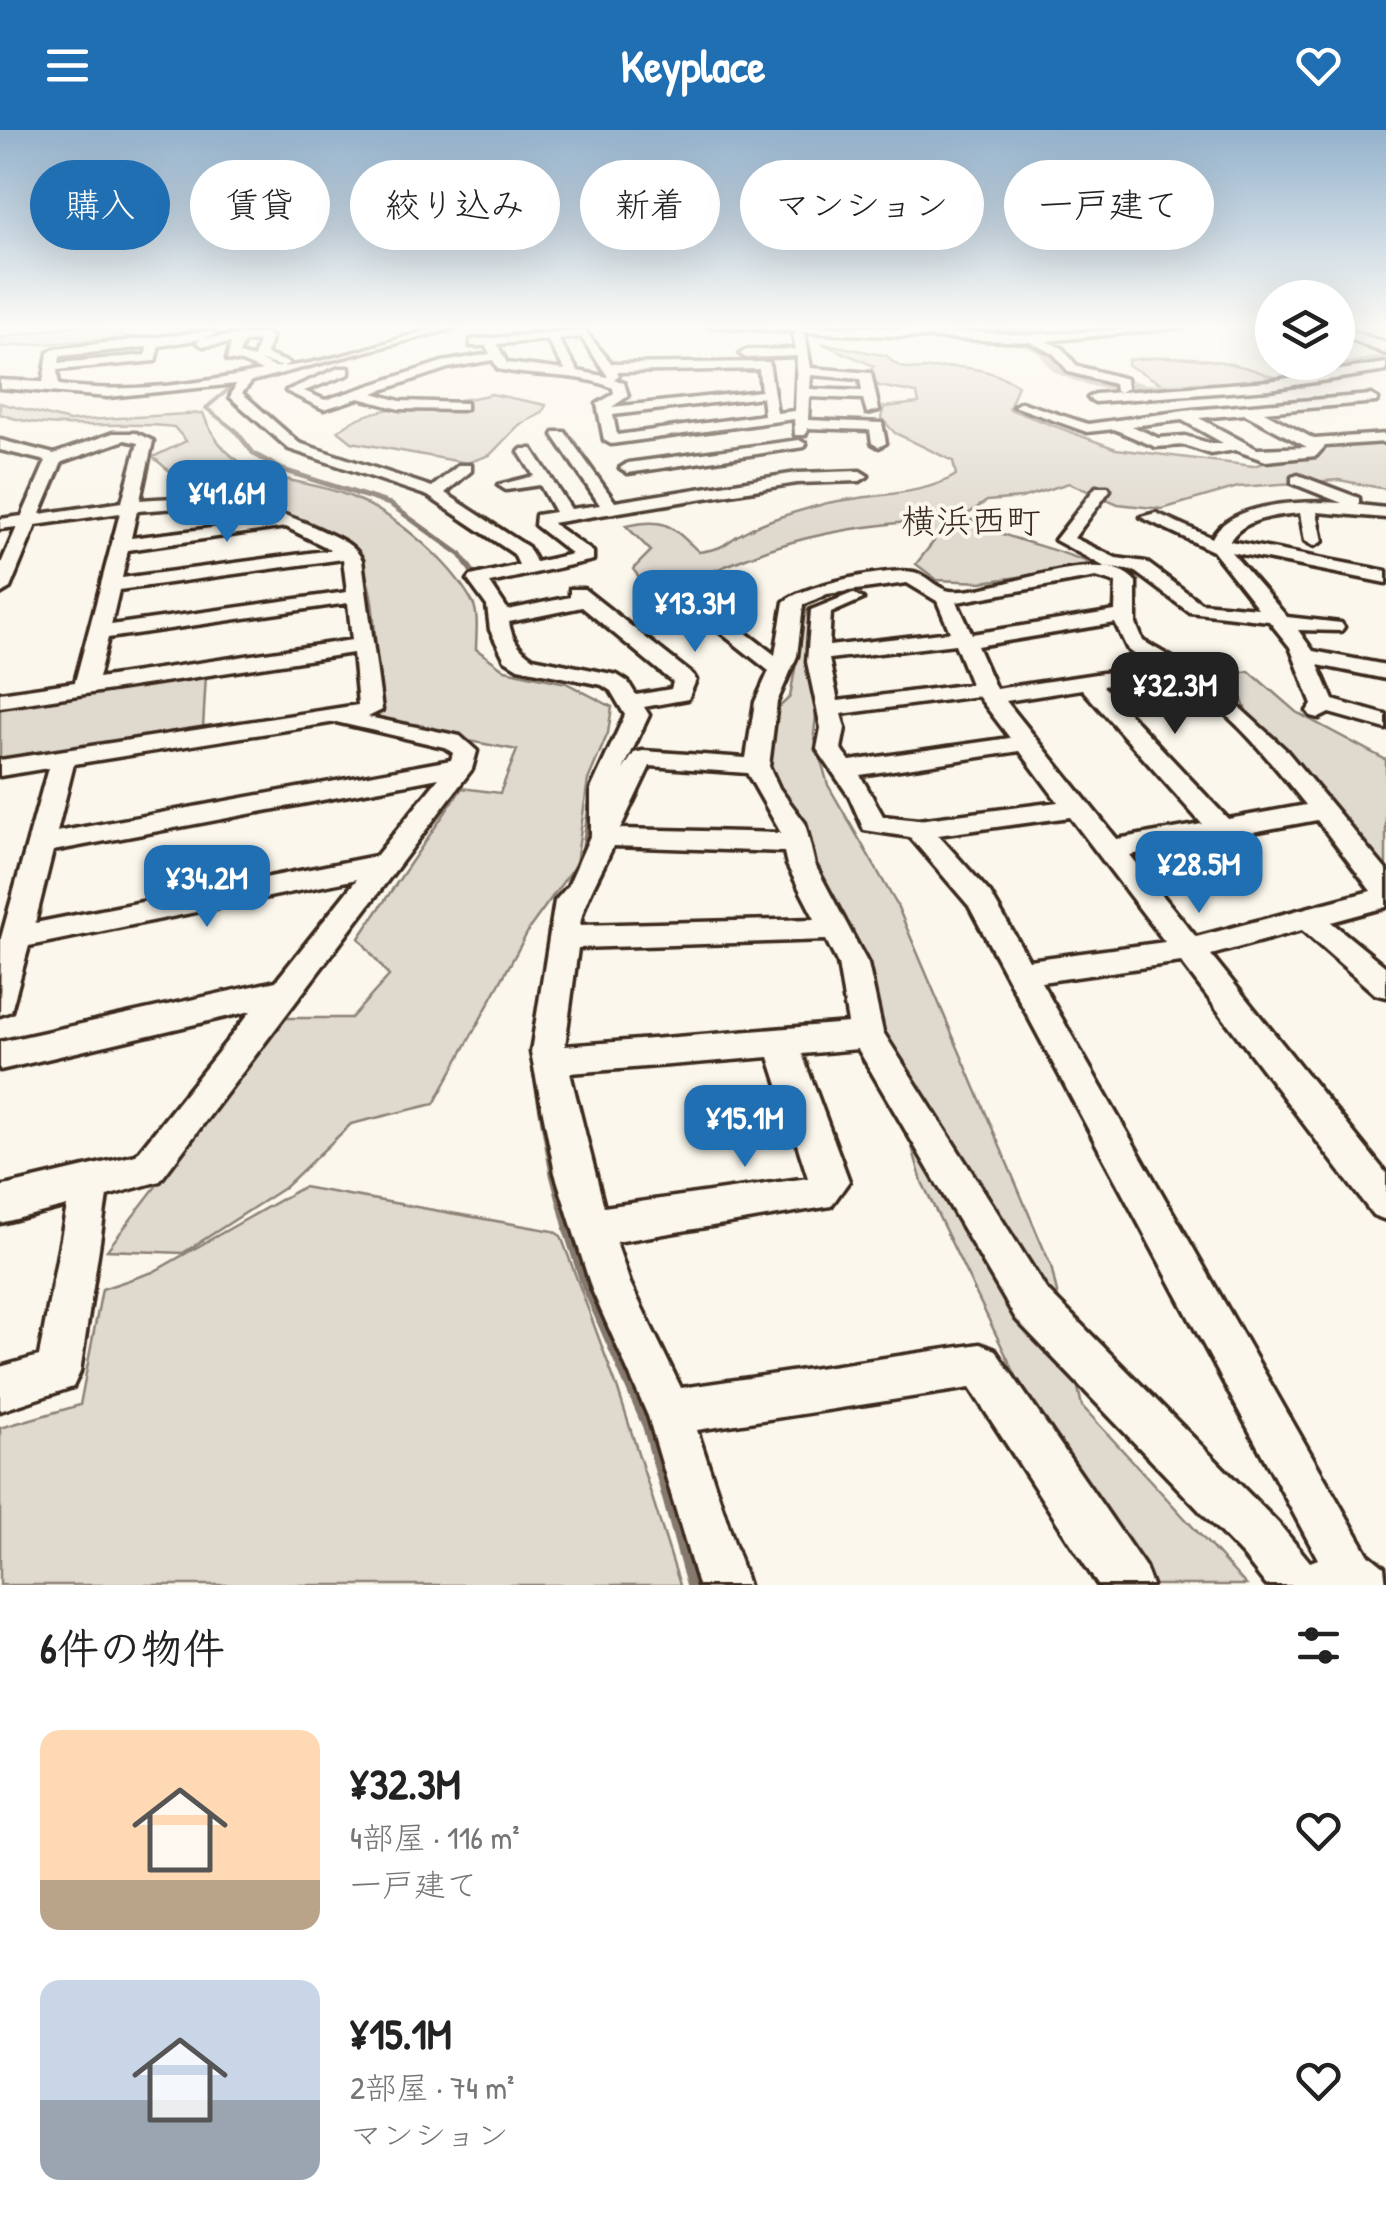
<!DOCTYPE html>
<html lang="ja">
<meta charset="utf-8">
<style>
body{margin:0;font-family:"Patrick Hand","Klee One",sans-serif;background:#f2f2f2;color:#222;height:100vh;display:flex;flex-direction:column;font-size:38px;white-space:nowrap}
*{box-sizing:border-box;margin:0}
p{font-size:32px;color:#767676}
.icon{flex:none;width:55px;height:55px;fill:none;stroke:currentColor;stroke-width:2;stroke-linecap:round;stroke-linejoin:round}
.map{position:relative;height:1455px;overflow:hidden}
.details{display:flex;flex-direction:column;background:#fff;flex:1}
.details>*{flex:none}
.top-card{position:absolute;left:30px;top:30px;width:1328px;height:90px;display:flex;gap:20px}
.controls{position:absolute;left:1255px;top:150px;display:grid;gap:20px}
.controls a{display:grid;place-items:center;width:100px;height:100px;border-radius:50%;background:#fff;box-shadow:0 10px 40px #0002;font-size:50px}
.price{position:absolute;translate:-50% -85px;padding:0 22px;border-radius:20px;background:#1f6fb2;color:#fff;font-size:32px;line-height:65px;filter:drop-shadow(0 2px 5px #0008)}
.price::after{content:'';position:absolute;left:50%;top:60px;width:30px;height:22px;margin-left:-15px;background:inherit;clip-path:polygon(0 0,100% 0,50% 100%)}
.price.on{background:#222;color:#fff}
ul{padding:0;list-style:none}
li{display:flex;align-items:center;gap:30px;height:250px;padding:0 40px}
li span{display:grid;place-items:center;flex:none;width:280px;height:200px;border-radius:20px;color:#555}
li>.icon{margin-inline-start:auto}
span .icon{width:120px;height:120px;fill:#fffc;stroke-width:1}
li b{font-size:42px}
h2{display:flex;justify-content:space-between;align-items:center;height:120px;padding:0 40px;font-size:42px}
.tag{padding:0 35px;border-radius:45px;background:#fff;box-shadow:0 10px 40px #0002;font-size:35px;line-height:90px}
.tag.on{background:#1f6fb2;color:#fff}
header{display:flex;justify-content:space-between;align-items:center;height:130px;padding:0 40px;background:#1f6fb2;color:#fff;font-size:45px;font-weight:700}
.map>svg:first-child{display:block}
.green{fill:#dfd9ce;stroke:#8d8276;stroke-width:2.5}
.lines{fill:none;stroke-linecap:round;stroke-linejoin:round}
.stream-far5{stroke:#85796d;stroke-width:4}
.stream-far4{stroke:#85796d;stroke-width:5}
.stream-far3{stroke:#85796d;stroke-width:6}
.stream-far2{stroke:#85796d;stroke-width:8}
.stream-far1{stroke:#85796d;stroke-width:9}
.stream{stroke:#85796d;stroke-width:12}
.river{fill:#b6aea2;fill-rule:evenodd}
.minor-casing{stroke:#3b2a1e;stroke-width:7}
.major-casing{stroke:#3b2a1e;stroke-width:7}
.minor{fill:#fbf7ec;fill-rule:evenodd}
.major{fill:#fbf7ec;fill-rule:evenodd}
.labels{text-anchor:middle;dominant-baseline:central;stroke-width:8;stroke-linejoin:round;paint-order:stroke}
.far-quarter-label{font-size:35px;fill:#3b2a1e;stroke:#fbf7ec}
</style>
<header><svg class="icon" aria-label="menu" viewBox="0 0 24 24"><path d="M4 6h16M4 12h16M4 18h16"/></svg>Keyplace<svg class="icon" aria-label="heart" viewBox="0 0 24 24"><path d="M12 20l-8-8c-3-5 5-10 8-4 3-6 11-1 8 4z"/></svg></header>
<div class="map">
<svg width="1386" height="1455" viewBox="0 0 1386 1455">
<rect width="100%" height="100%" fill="#fbf7ec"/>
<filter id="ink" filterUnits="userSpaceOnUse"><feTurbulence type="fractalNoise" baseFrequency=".01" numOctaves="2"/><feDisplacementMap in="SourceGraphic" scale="20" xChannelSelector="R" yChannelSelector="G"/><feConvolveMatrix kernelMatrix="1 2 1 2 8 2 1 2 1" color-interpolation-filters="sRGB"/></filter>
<g filter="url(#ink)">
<!-- green -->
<path class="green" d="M69 196H120L118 201 129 208 0 217V208Z
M821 213 887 226C904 248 933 236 956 237 978 238 999 244 1018 255L1009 279 1116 319 1253 336 1321 317 1386 312V359L1339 350 1238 357 1162 379 1118 374 1069 353 1021 368 987 371 965 386C1005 411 1053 416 1097 436L982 452 937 450 916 434 934 411 916 391C869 396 821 402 776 417 733 431 694 452 650 462L633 439 651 421 626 396C666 387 670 395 699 422 731 417 722 413 746 401 769 389 795 382 820 375 861 364 922 367 956 345L953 331 895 303 881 288 884 277 919 273 917 263 879 256 866 246 874 236Z
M1162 227C1202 227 1239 232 1275 248L1257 252 1164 255 1128 235V230Z
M491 264 546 275 542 283 519 295 490 325 467 333 352 312 338 301C373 270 446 277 491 264Z
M0 273 69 291 203 283C230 358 297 343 354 368 397 386 451 432 473 473 479 485 476 506 476 519L505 540 566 553 612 577 608 603 588 650 576 734 531 796 434 974 351 994 284 1058 183 1123 107 1120 285 888H351L389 846 359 808 462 658 500 663 517 620 378 594C375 554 378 493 369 456 349 377 262 388 204 362 186 353 168 341 153 327L186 311 174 297C115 289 58 305 0 284Z
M806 476 819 557 814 605 828 655 897 775 1051 1136 1082 1276 1246 1455H1142L1084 1386 922 1052 877 892 762 628 766 589 790 567Z
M1249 541 1296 582 1386 630V744L1299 634 1255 604 1232 544Z
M206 544 203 599 0 632V574Z
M303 1057 553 1101 561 1106 618 1260 680 1455H0V1298L80 1275 102 1159 153 1142Z"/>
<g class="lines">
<!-- stream-far5 -->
<path class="stream-far5" d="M234 255 206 278 237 302"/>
<!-- stream-far4 -->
<path class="stream-far4" d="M235 300 254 324 283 340 390 374 461 425 468 436"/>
<!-- stream-far3 -->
<path class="stream-far3" d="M466 433 474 444"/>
<!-- stream-far2 -->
<path class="stream-far2" d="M584 726 595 650 600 642"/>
<!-- stream-far1 -->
<path class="stream-far1" d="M532 919 554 1044 569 1101"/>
<!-- stream -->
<path class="stream" d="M569 1099 587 1155 648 1295 692 1455"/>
<!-- river -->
<path class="river" d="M983 196H1009L1053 216 1068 233 1091 241 1147 254 1203 251 1214 258C1191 280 1081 259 1055 242 1048 238 1045 229 1039 224 1022 212 998 210 983 196Z
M1386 225V237L1297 253 1286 247 1297 241Z"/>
<defs>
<path id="minor" d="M443 196H462L252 251 242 263 299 313 432 357 459 335H471V341L445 363 528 417 536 432 572 424 535 395 536 385 555 382 540 355 506 360 498 355 534 346 519 322 522 319H532L571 379 600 375 553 305 555 302H565L615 372 797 343 860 341 868 346 860 351 797 353 552 393 593 422V430L490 453 508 480 570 467V459H584L693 545 696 550 688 569 644 577 649 585 623 640 634 623 643 621 746 628 755 572 769 541 706 491V483H720L775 525 784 472C800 456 896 435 917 443 928 447 939 460 950 461 994 466 1103 411 1136 452V494L1143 511 1207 548 1285 619 1386 740V777L1331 792 1386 837V867L1375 864 1302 800 1211 825 1386 1043V1090L1373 1085 1181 832 1041 852 1368 1424 1384 1437 1386 1455H1266L1244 1427 1016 1189 858 919 802 924 849 1051 831 1076 616 1112 630 1153 681 1258 980 1214 995 1220 1145 1437 1152 1455H1098L970 1258 697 1300 748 1455H698L648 1286 592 1160 555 1043 531 922 555 771 568 756 591 704V659L625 585 611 561 602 555 518 538 505 530 490 500 487 476 468 450 471 446 519 435 514 424 428 366 289 319 230 267 236 254 108 267 0 258V250L43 252 48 223 54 219 210 201 216 204 205 208 266 203 272 207 266 224 289 233 283 237 259 230C266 233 273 238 280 237 328 234 395 209 443 196ZM201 209 197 212 203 216 231 213 227 230 242 232 262 241C196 254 126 264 59 255L57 240 155 231 159 216ZM259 211 254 228 239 224 244 212ZM147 217 146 225 59 233 60 226ZM1096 447 1116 453 1115 481 972 504 957 472ZM907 453 937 471 950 502 829 516 831 483 863 469 853 463 811 480 807 532 821 598 817 619 849 666 864 700 910 707 969 776 1318 1429 1310 1432 1278 1393 1046 1159 883 902 868 834 815 735 805 693 779 658 769 636 777 572 797 526 803 475 827 464ZM582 477 673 552 671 559 636 565 628 552 617 545 533 528C520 520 511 508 509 492ZM1115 493 1128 520 1149 536 996 559 977 516ZM955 514 971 554 838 571 829 529ZM1170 545C1225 572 1268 628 1306 675L1228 689 1103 556ZM1082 559 1202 694 1117 709 1006 571ZM978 566 1010 608 850 631 841 619 845 598 841 584ZM1020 621 1058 672 918 690 883 686 860 645ZM650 636 747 643 781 703 620 699ZM1070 687 1165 812 1029 830 990 763 938 705ZM1317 690 1371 761 1196 807 1130 725ZM613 716 784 722 787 735 815 789 580 795C584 769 602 742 613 716ZM826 810 838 834 848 893 565 916 578 818ZM769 927 808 1048 604 1077 570 943Z
M708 196 871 197 1027 205 1193 196 1046 211 1062 218 1077 236 1126 249 1127 258 1120 262 1115 261 1114 254 1069 242 1054 224 1030 212 800 202 805 205 811 238 871 243 879 280 867 283 863 269 809 267 808 290 882 293 886 313 879 317 872 313 870 300 808 298 805 305H795L794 289 611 314 604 310 597 274 614 264 613 258C578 242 536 248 498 239L493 230 448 238 373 263 400 271 466 273V279L461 280 399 279 359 268 324 279 286 261 339 238H349V244L304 261 325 270 442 232 490 224 486 216H471V210L584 200 612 234 769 232 777 283 795 281 797 226 746 228 740 224 746 220 796 219 793 205 799 202ZM581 207 607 245 608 247 578 241 558 209ZM547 210 565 240 507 233 497 214ZM759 239 761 261 612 277 628 266 624 253 614 249 619 245 617 242ZM811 245 860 249 862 261 810 259ZM762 267 764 285 617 305 613 285Z
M1386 233V241L1269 259 1095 272 1088 268 1095 264 1269 251Z
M1371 265 1378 269 1376 272 1264 282 1314 309 1386 304V312L1325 316 1316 326 1266 331 1235 320 1211 324 1184 315 1156 317 1114 299 1087 302 1014 276 1021 272 1088 294 1192 280ZM1245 284 1307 317 1257 319 1199 288ZM1182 290 1223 313 1212 314 1185 306 1158 308 1132 296Z
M113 303H136L153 311 140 370C206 364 265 372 325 402 340 409 355 415 362 430L382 580 368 587 460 606 477 621 472 639 160 1051 107 1066 80 1242 73 1257 0 1281V1237L39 1226 67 1076 0 1093V1057L136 1025 251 881 0 940V912L276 851 357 749 29 816 11 881 0 885 1 808 48 638 0 646V630L358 575 353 523 0 577V563L75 552 120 383 36 395 10 458 0 464V436L17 397 0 399V389L22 386 46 331 0 320V310L54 324ZM125 310 138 313 122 372 40 384 62 332ZM191 377 233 381 270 391 131 408 137 381ZM286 397 332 420 122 448 128 420ZM343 429 347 462 111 495 119 460ZM348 473 352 510 98 548 108 508ZM336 592 444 617 453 623 451 630 57 702 74 634ZM439 648 376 726 35 793 53 721Z
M799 310 806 314 804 317 628 343 620 338 628 333Z
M1298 345 1359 368V375L1386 378V388L1317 382 1323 411 1314 416 1305 411 1300 383C1276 385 1242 389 1230 411L1386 441V453L1231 422 1287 487 1341 493 1344 497 1341 501 1298 500 1313 521 1386 535V549L1318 535 1333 570 1386 585V599L1329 583 1319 588 1311 586 1307 581 1312 574 1290 517 1269 491 1189 482 1134 441 1105 437 1055 410 1096 357H1108L1110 360 1074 408 1116 428 1146 432 1201 473 1258 478 1213 421 1141 387 1156 383 1212 408C1230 371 1307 371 1342 373L1292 353V347Z"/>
<path id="major" d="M1338 196 1386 213V224L1338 204Z"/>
</defs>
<!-- minor casing -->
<use href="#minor" class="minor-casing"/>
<!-- major casing -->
<use href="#major" class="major-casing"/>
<!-- minor -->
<use href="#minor" class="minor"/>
<!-- major -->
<use href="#major" class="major"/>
</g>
</g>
<!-- sky -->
<linearGradient id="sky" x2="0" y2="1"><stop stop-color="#94b2cc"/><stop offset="0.49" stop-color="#fdfbf6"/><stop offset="1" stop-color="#fdfbf6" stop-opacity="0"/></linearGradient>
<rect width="1386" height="400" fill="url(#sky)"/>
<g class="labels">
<!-- far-quarter labels -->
<g class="far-quarter-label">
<text x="971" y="390">横浜西町</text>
</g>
</g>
</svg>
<div class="controls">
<a><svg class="icon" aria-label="layers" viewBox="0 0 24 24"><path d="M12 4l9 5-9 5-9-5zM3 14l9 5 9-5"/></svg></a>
</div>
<b class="price" style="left:227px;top:415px">¥41.6M</b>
<b class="price" style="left:695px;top:525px">¥13.3M</b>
<b class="price on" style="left:1175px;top:607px">¥32.3M</b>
<b class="price" style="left:1199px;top:786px">¥28.5M</b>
<b class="price" style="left:207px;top:800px">¥34.2M</b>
<b class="price" style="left:745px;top:1040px">¥15.1M</b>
<div class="top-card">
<a class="tag on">購入</a>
<a class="tag">賃貸</a>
<a class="tag">絞り込み</a>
<a class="tag">新着</a>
<a class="tag">マンション</a>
<a class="tag">一戸建て</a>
</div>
</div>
<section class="details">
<h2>6件の物件<svg class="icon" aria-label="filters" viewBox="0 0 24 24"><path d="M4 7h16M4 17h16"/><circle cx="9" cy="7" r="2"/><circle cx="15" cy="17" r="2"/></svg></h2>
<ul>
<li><span style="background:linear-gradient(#ffd9b3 75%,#b9a48a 0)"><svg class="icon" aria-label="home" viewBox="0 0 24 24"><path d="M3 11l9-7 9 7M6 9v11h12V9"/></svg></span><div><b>¥32.3M</b><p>4部屋 · 116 m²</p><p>一戸建て</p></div><svg class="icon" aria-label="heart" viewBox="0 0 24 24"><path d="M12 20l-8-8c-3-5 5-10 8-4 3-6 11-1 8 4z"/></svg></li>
<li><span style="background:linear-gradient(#c9d6e8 60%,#9aa5b1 0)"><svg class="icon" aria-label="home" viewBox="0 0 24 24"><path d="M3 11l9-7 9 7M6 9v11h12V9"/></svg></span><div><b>¥15.1M</b><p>2部屋 · 74 m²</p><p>マンション</p></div><svg class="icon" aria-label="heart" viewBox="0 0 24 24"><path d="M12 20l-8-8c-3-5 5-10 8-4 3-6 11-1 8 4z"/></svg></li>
</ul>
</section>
